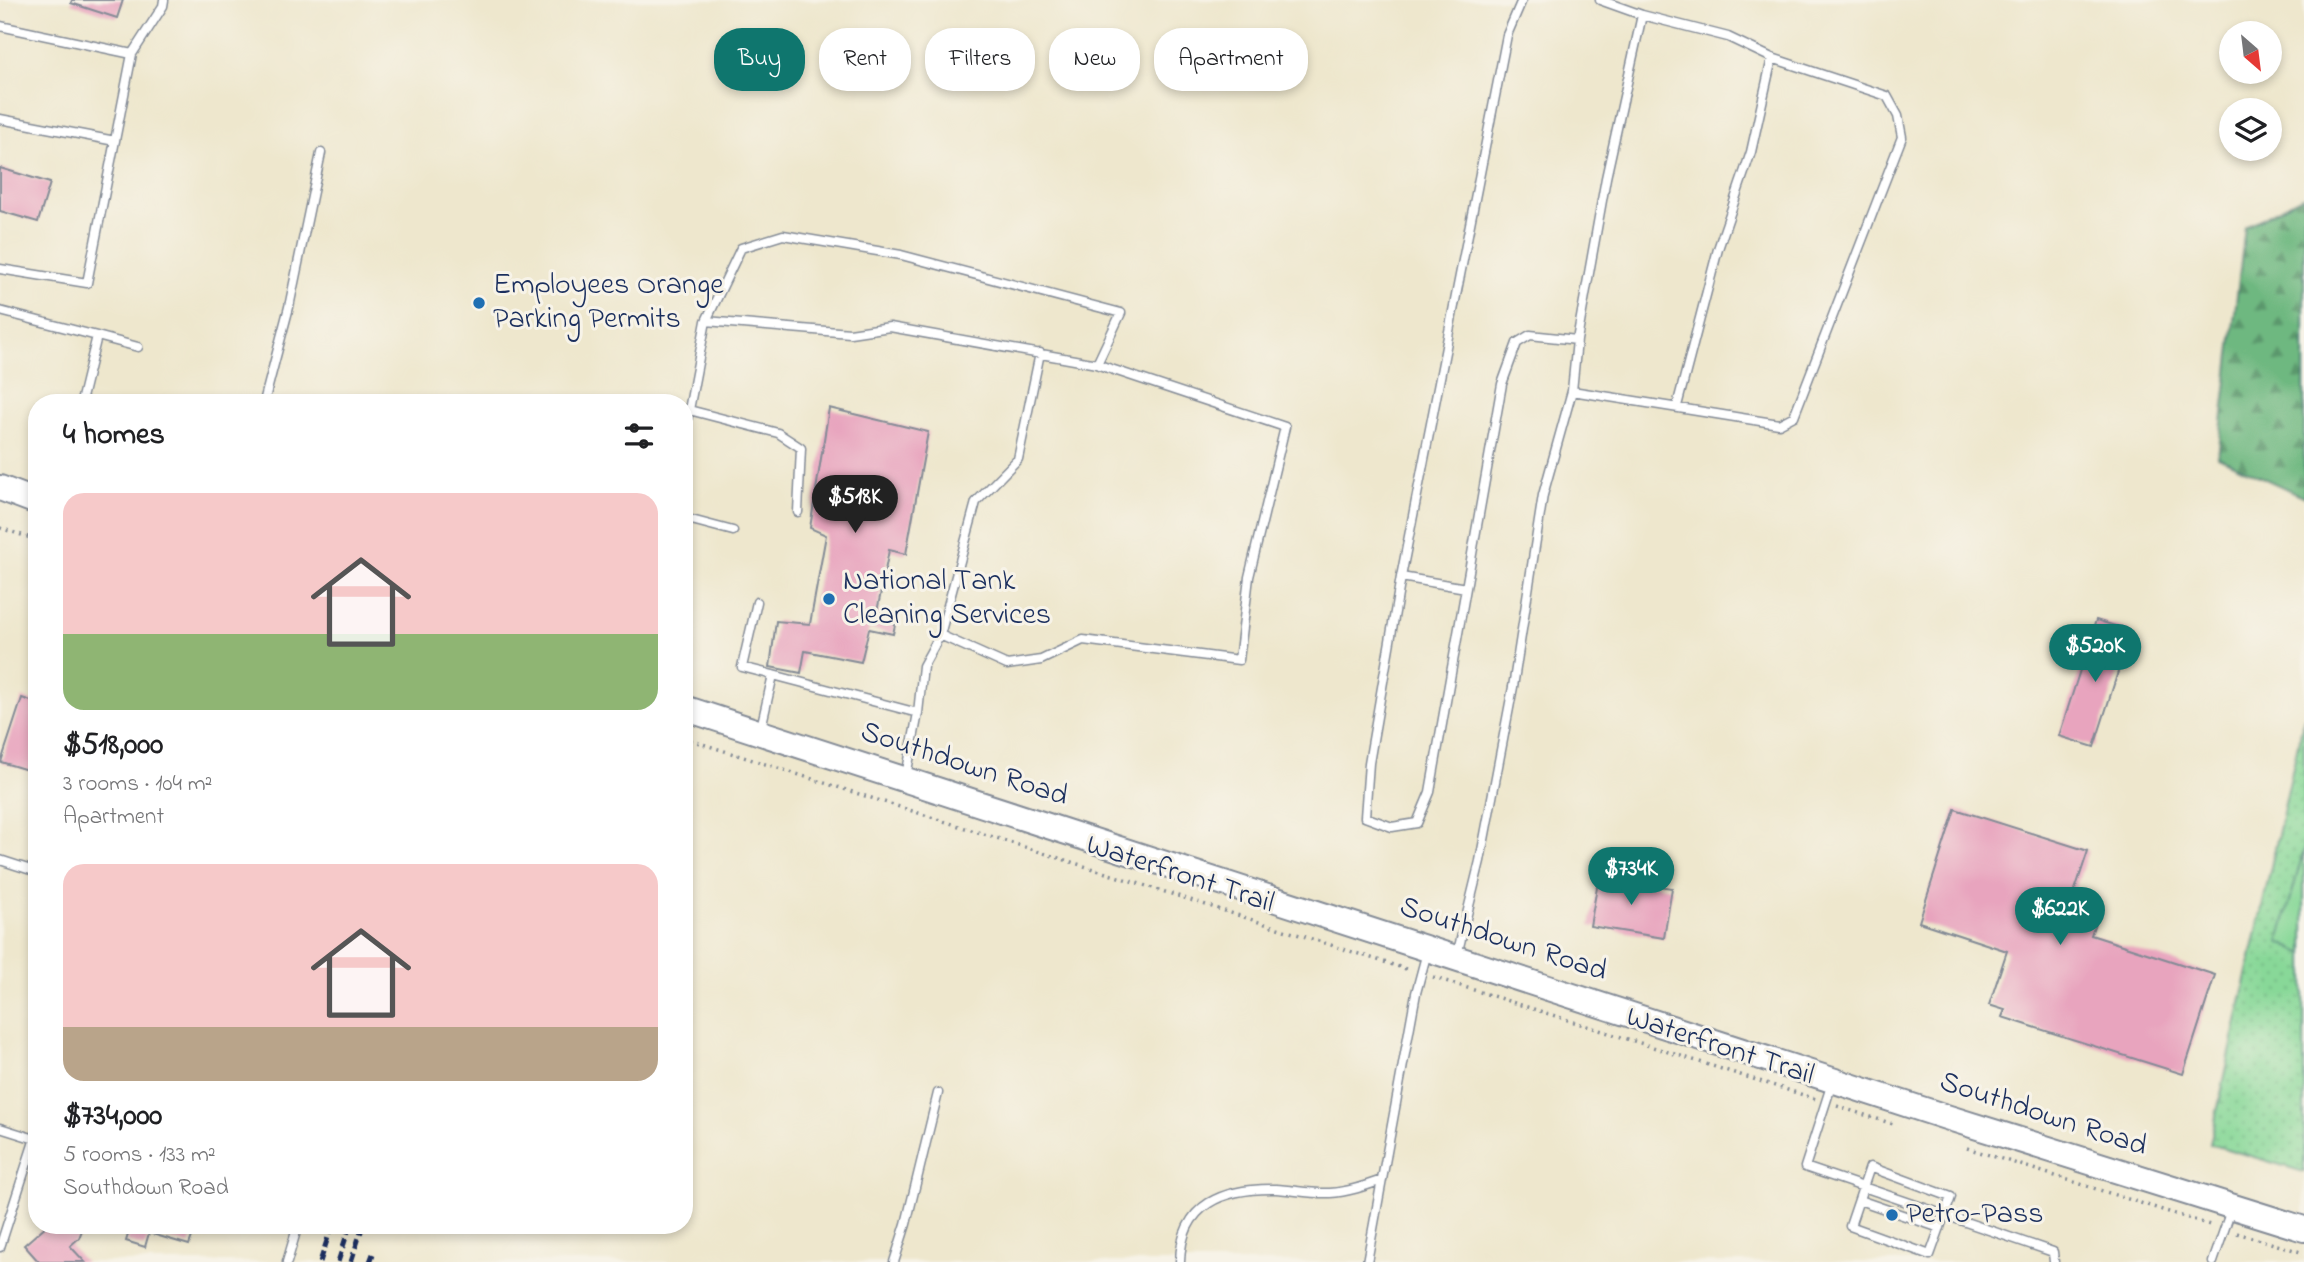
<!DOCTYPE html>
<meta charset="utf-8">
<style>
body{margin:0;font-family:"Indie Flower",sans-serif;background:#f2f2f2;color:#202124;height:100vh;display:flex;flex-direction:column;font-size:26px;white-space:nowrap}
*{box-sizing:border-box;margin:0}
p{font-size:23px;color:#757577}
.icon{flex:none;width:38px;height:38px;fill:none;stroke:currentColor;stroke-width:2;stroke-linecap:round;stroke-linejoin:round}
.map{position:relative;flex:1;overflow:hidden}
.sheet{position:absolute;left:28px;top:394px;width:665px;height:840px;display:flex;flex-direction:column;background:#fff;border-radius:28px;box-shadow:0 4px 10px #0003}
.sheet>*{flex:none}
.banner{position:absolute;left:714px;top:28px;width:665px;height:63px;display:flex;gap:14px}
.needle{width:46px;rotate:152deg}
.fabs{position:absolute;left:2219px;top:21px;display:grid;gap:14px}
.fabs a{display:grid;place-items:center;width:63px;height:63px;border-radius:50%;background:#fff;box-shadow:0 4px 10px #0003;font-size:35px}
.price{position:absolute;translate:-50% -60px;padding:0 16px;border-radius:24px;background:#0f766e;color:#fff;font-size:23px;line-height:46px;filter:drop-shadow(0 2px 4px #0008)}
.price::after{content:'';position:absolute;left:50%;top:42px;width:21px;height:16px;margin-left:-10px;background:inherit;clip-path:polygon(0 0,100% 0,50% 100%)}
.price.on{background:#222;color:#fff}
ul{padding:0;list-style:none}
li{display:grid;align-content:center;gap:14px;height:371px;padding:0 35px}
li span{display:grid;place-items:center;height:217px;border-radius:21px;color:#555}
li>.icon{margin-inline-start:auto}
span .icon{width:126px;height:126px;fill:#fffc;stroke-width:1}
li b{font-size:30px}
h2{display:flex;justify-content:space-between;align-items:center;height:84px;padding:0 35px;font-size:30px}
.pill{padding:0 24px;border-radius:28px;background:#fff;box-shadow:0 4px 10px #0003;font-size:24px;line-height:63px}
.pill.on{background:#0f766e;color:#fff}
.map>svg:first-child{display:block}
.grass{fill:url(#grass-dots);stroke:#52847b;stroke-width:2}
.forest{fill:url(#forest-firs);stroke:#44746f;stroke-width:2}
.pitch{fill:#88d898;stroke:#52847b;stroke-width:2}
.building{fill:#e8a4be}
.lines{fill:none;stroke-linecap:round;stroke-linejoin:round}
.service-casing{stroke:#848b96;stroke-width:11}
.primary-casing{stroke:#848b96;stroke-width:28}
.path{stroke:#848b96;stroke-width:3.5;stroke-dasharray:2 5;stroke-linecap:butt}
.service{stroke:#fff;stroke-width:8}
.primary{stroke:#fff;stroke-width:24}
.rail{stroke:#1b2f5e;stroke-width:5;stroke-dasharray:10 5;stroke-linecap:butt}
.poi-dot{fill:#1f6fb2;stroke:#f7f3e8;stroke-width:2.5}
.labels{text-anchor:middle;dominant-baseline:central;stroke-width:6;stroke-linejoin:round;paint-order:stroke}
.poi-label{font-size:30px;fill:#1b2f5e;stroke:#f7f3e8;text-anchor:start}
.street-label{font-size:30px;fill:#1b2f5e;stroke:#f7f3e8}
</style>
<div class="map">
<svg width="2304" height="1262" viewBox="0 0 2304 1262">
<defs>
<pattern id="grass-dots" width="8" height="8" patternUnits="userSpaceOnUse" patternTransform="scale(1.75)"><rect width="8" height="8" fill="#88d898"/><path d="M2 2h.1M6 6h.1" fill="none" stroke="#75ba85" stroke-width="1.8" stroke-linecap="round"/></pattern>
<pattern id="forest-firs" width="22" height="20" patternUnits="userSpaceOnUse" patternTransform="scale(1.75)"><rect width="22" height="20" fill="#6eb880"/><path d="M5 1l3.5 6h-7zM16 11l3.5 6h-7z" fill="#5a966c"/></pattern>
</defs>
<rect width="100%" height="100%" fill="#f7f3e8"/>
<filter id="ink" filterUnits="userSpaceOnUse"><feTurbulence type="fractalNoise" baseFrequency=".0143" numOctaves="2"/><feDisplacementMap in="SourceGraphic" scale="14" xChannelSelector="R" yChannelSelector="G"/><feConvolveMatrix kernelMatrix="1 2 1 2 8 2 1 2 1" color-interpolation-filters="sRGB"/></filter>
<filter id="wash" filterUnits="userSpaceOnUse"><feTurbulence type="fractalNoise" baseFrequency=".00686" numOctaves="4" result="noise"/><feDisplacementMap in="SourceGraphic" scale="28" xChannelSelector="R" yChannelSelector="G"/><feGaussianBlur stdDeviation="1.57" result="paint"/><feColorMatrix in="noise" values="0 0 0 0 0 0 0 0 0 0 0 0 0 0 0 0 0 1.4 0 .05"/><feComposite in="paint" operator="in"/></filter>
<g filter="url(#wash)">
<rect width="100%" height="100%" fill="#eee7cd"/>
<!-- grass -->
<path class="grass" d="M2304 717V1172L2210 1144Z"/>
<!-- forest -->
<path class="forest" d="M2304 196V497L2218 457 2245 227Z"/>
<!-- pitch -->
<path class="pitch" d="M2304 849V954L2279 942Z"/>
<g id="blocks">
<!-- building -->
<path class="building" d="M72 0H123L117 18 71 3Z
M0 168 50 183 38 222 0 211Z
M829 408 928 432 906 554 889 550 877 612 897 616 893 634 869 629 861 662 805 651 801 673 770 667 776 621 810 624 826 535 810 528Z
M2096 620 2131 631 2094 747 2059 736Z
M22 698 37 703V773L1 762Z
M1955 809 2088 851 2067 914 2095 923 2091 935 2215 975 2183 1074 2002 1017 2005 1010 1989 1005 2007 951 1919 922Z
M1599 876 1672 888 1664 938 1590 926Z
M47 1225H84L79 1238 70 1246 85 1262H39L24 1245Z
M131 1225H196L189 1245 149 1233 145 1247 126 1241Z"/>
</g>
</g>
<g filter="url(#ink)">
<use href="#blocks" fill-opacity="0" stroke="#848b96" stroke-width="2"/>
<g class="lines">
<defs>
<path id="service" d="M1522 0 1507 35 1401 577 1369 763 1365 817 1392 827 1417 823 1430 792 1502 384 1517 343 1530 335 1577 340
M0 26 132 54 87 283 0 269
M132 54 163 6 164 0
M0 119 115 141
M0 311 97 336
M1040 353 1018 459 976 502 940 635 1007 665 1041 660 1083 640 1239 660 1249 577 1285 427 1096 364
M1572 391 1779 424 1794 416 1902 137 1898 116 1887 96 1772 58 1728 37 1642 15 1600 0
M81 402 97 336 138 347
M264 402 289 307 321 153
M1677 406 1718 249 1751 152 1772 58
M689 410 778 433 801 448 798 512
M684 436 706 321 741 248 783 235 901 255 1121 313 1097 364 890 327 850 333 706 321
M684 518 733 531
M1401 577 1466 588
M757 602 742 667 773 675
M918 713 923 666 940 635
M761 728 773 675 918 713 906 776
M0 860 37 872
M1457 955 1480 861 1513 687 1543 495 1572 391 1577 340 1606 178 1642 15
M1832 1083 1805 1167 2053 1252 2054 1262
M0 1128 35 1139
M1870 1167 1951 1197 1930 1255 1850 1226Z
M1859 1200 1940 1228
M0 1247 37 1132
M287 1262 298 1225
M894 1262 906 1224 938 1093
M1180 1262C1181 1203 1224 1188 1276 1189 1294 1190 1312 1194 1330 1193 1348 1192 1365 1186 1382 1180
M1367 1262 1416 993 1427 952
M2213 1262 2231 1210"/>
<path id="primary" d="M0 488 37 502
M684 708 1946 1117 2304 1229"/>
</defs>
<!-- service casing -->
<use href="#service" class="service-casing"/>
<!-- primary casing -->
<use href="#primary" class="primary-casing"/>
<!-- path -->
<path class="path" d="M0 528 37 540
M684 738 1409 970
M1433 977 1816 1099
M1837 1106 1896 1125
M1967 1148 2213 1226
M2237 1233 2304 1253"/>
<!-- service -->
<use href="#service" class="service"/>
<!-- primary -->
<use href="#primary" class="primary"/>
<!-- rail -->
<path class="rail" d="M320 1262 332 1225
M338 1262 350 1225
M351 1262 363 1225
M370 1262 373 1254"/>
</g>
</g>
<!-- markers -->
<g class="poi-dot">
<circle cx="479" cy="303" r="7"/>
<circle cx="829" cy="599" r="7"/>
<circle cx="1892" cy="1215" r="7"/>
</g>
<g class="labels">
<!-- poi labels -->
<g class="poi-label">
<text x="493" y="286">Employees Orange<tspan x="493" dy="34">Parking Permits</tspan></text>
<text x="843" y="582">National Tank<tspan x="843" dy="34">Cleaning Services</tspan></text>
<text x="1906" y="1215">Petro-Pass</text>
</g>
<!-- street labels -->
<g class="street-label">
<text transform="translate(964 765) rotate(18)">Southdown Road</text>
<text transform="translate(1180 875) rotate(18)">Waterfront Trail</text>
<text transform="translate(1503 940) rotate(18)">Southdown Road</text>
<text transform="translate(1720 1047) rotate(18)">Waterfront Trail</text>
<text transform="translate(2043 1115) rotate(18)">Southdown Road</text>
</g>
</g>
</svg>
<div class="fabs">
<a><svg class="needle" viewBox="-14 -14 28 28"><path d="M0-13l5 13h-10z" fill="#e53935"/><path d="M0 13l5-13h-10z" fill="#757577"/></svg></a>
<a><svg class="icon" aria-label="layers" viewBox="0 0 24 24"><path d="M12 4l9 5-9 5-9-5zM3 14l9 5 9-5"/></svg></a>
</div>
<b class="price on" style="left:855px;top:535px">$518K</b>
<b class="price" style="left:2095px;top:684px">$520K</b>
<b class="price" style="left:1631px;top:907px">$734K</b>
<b class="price" style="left:2060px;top:947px">$622K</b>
<div class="banner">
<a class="pill on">Buy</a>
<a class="pill">Rent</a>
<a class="pill">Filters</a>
<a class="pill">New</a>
<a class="pill">Apartment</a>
</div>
<section class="sheet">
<h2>4 homes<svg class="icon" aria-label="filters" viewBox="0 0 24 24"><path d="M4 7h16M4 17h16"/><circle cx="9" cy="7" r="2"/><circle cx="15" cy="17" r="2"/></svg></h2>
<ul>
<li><span style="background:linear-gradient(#f6c9c9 65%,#8fb573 0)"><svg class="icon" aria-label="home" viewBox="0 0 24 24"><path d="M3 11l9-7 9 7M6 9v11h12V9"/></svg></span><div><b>$518,000</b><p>3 rooms · 104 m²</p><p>Apartment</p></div></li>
<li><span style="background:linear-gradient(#f6c9c9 75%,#b9a48a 0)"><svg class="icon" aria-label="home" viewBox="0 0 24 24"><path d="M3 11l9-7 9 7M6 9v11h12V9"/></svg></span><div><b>$734,000</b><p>5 rooms · 133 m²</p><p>Southdown Road</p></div></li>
</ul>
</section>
</div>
